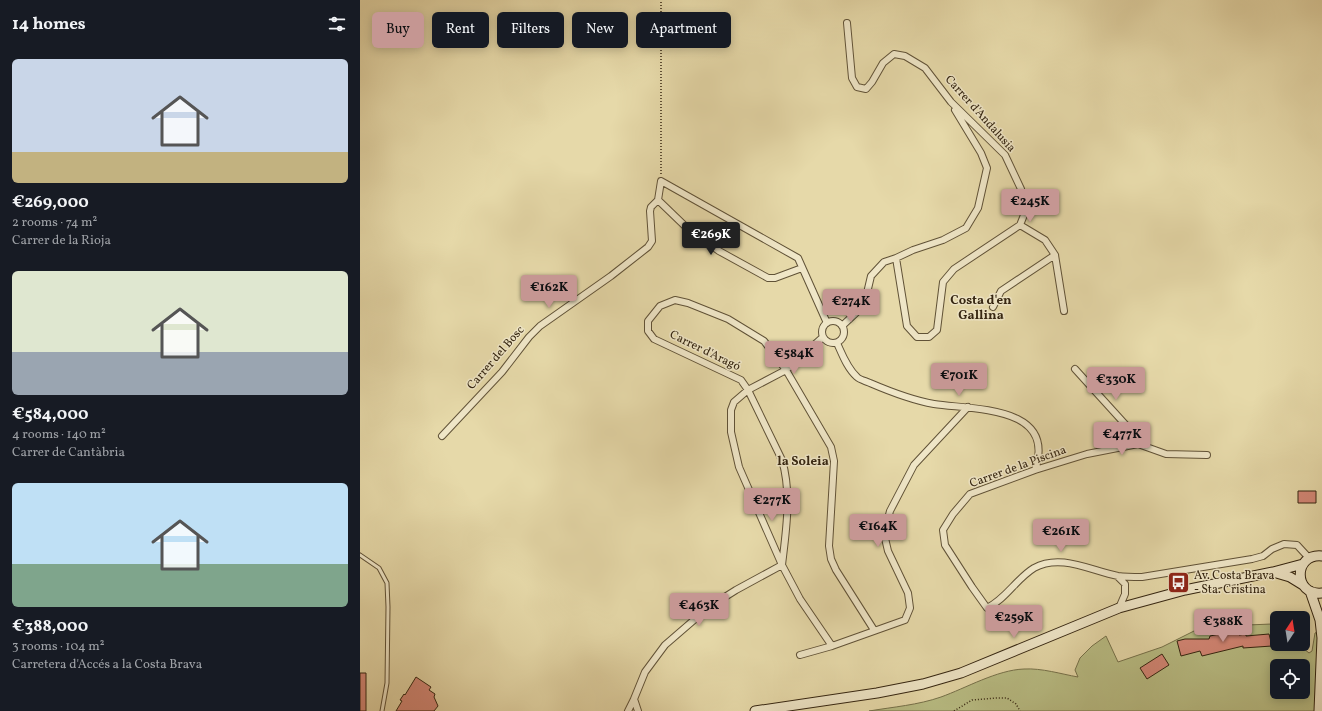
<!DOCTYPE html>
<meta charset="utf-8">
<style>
body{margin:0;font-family:Vollkorn,serif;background:#20242c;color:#f1f3f6;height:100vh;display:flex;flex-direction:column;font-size:15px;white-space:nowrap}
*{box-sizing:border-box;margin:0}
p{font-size:13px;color:#9ea1a6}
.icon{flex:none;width:22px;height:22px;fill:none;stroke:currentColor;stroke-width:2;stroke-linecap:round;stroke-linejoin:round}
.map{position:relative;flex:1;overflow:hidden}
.side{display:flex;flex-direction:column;background:#171b24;width:360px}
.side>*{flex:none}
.guide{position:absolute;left:12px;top:12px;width:380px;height:36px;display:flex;gap:8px}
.needle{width:26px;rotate:12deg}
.tools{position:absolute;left:910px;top:611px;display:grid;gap:8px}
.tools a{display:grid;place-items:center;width:40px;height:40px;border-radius:6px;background:#171b24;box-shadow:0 2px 10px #0003;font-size:20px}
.price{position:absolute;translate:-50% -34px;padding:0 9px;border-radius:4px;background:#c59692;color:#111;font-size:13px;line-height:26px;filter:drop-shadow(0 1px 2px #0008)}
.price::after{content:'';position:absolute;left:50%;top:24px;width:12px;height:9px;margin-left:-6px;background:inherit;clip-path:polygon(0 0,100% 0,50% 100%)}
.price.active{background:#222;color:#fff}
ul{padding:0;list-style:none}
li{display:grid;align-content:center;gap:8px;height:212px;padding:0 12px}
li span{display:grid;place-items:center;height:124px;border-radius:6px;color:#555}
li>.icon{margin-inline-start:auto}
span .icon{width:72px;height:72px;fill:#fffc;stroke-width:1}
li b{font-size:17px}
h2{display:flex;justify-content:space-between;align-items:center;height:48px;padding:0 12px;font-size:17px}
.pill{padding:0 14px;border-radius:6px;background:#171b24;box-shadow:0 2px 10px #0003;font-size:14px;line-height:36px}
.pill.active{background:#c59692;color:#111}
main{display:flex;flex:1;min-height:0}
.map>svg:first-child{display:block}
.green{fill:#b9be85;stroke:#76724b;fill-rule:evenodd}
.building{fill:#d58878;stroke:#342511}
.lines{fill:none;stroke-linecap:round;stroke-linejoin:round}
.lane-casing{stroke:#605237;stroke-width:5}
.street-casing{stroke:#605237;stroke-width:8}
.secondary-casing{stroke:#342511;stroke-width:11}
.path{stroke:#342511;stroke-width:1.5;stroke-dasharray:1 2;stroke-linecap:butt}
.lane{stroke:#efe6c7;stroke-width:3}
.street{stroke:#efe6c7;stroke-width:6}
.secondary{stroke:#efe6c7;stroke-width:9}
.labels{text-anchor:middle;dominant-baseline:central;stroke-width:3;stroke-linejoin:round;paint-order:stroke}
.street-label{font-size:12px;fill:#342511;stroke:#efe6c7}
.poi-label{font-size:12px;fill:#342511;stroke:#efe6c7;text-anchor:start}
.neighbourhood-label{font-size:13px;font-weight:bold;fill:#342511;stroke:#efe6c7}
</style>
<main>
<section class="side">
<h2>14 homes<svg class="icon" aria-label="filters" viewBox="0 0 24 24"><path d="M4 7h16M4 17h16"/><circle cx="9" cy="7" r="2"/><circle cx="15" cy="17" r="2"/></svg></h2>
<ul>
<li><span style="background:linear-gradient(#c9d6e8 75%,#c2b280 0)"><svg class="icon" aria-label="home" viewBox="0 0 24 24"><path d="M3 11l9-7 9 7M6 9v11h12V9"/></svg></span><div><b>€269,000</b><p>2 rooms · 74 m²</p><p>Carrer de la Rioja</p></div></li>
<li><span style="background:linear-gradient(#dfe7d0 65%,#9aa5b1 0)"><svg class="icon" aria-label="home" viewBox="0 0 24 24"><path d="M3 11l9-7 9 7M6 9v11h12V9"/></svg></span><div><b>€584,000</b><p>4 rooms · 140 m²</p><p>Carrer de Cantàbria</p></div></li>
<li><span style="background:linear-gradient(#bfe0f5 65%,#7fa58c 0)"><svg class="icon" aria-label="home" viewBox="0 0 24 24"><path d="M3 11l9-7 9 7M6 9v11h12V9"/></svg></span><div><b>€388,000</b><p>3 rooms · 104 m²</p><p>Carretera d'Accés a la Costa Brava</p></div></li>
</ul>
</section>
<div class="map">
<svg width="962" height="711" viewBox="0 0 962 711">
<rect width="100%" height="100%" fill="#e6d9a9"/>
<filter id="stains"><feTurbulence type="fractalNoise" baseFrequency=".005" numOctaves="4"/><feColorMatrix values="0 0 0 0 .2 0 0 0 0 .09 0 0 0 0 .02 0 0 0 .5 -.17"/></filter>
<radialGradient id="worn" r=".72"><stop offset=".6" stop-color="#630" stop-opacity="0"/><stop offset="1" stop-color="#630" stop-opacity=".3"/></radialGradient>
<!-- green -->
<path class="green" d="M912 624 917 625V644H938L949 653 952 651 955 633 962 630V711H509C533 707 558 705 581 697 606 688 637 670 664 669 682 668 701 674 718 677L715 670 720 658 732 646 746 636 758 662 802 647 834 631 887 625ZM917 666H943V692H917Z"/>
<!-- building -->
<path class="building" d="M938 491H956V503H938Z
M878 631 879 635 886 634V636L909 634 912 646 883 648V646L842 656 840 651 821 656 817 641 825 639H849L850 636 869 632 870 634Z
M802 654 809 665 787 679 780 668Z
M0 673H6V711H0Z
M56 677 71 687 69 690 75 694 74 697 78 706 74 711H36L42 701 40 700 44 694 45 695Z"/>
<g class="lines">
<defs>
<path id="lane" d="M0 555 19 568 27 583 28 607 27 683 22 711"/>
<path id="street" d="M660 225 685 240 695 255 704 311
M536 258 553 250 583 240 606 228 618 208 627 168 621 153 595 110
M442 268 415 278H408L359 251 326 227 298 200 301 181 438 258 467 323
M633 307 641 291 695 255
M462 332a11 11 0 1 1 22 0a11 11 0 1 1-22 0Z
M482 326 499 310 507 293 511 276 524 262 536 258 547 326 557 337H569L577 330 583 282 594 269 660 225 666 210 661 189 645 155 591 102 565 68 545 56 534 54 523 63 512 82 506 89 497 87 492 78 487 23
M463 337 426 370 388 390 374 402 371 410V432L379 467 422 565 440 599 472 646
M477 343C482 354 487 368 497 377 500 380 506 381 510 383 531 392 551 400 574 404 613 410 697 405 675 470
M715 369 774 434 778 444
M82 436 142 372 169 337 180 326 251 276 288 247 292 241 290 211 291 207 298 200
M847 455 806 454 778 444 727 454 675 470 610 494 593 514 583 530 585 545 612 587 627 608C646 599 656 579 674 568 701 553 731 571 758 576 766 577 774 577 782 577L892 559 903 556 912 549 924 544 937 545 949 558
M757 576 765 584V594L759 608
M440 655 472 646 545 620 550 608 548 593 528 551 524 534 530 511 554 465 608 407
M268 711 274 699
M278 711 274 699 285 672 305 645 349 607 376 590 422 565C426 531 432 494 422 460L388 390 381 380 294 339 288 331V321L300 306 315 300 328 303 368 319 404 341 426 370 471 447 474 461 469 546 471 559 476 570 514 630"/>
<path id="secondary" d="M962 556C933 553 933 596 962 593
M913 572 930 577 943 585
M950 591 960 620 962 638 959 711
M395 711 517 693 563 684 601 673 759 608 825 590 913 572 943 564"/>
</defs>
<!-- lane casing -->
<use href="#lane" class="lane-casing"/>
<!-- street casing -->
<use href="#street" class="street-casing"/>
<!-- secondary casing -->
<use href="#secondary" class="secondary-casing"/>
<!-- path -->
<path class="path" d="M301 174V0
M594 711 612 700 636 698H647L656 704 660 711"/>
<!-- lane -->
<use href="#lane" class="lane"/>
<!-- street -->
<use href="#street" class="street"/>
<!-- secondary -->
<use href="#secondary" class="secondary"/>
</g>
<!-- icons -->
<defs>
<symbol id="bus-square" viewBox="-11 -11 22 22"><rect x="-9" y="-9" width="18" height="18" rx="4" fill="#8f2418" stroke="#efe6c7"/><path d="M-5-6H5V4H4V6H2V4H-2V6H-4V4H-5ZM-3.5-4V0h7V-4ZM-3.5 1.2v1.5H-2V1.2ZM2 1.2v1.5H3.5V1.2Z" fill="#fff"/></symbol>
</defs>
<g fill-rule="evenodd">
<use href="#bus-square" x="806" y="570" width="25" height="25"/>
</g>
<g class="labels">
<!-- street labels -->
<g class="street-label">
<text transform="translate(620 114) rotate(48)">Carrer d'Andalusia</text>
<text transform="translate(345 351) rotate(26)">Carrer d'Aragó</text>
<text transform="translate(136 358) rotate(-49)">Carrer del Bosc</text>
<text transform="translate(658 467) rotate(-20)">Carrer de la Piscina</text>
</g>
<!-- poi labels -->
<g class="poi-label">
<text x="834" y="576">Av. Costa Brava<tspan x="834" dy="14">- Sta. Cristina</tspan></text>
</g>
<!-- neighbourhood labels -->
<g class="neighbourhood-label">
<text x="621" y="301">Costa d'en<tspan x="621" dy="15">Gallina</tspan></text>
<text x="443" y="462">la Soleia</text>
</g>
</g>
<rect width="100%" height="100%" filter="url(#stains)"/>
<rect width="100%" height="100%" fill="url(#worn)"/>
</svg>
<div class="tools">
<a><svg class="needle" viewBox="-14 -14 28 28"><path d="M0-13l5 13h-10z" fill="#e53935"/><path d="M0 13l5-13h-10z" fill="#9ea1a6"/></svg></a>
<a><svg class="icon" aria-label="locate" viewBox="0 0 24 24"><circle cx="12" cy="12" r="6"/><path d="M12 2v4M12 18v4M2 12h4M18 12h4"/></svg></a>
</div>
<b class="price" style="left:670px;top:223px">€245K</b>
<b class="price active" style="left:351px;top:256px">€269K</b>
<b class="price" style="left:189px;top:309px">€162K</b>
<b class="price" style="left:491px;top:323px">€274K</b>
<b class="price" style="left:434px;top:375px">€584K</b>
<b class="price" style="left:599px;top:397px">€701K</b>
<b class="price" style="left:756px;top:401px">€330K</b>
<b class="price" style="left:762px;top:456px">€477K</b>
<b class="price" style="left:412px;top:522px">€277K</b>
<b class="price" style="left:518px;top:548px">€164K</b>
<b class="price" style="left:701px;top:553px">€261K</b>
<b class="price" style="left:339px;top:627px">€463K</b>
<b class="price" style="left:654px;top:639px">€259K</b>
<b class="price" style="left:863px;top:643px">€388K</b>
<div class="guide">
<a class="pill active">Buy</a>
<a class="pill">Rent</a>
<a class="pill">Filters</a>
<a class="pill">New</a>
<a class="pill">Apartment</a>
</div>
</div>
</main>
